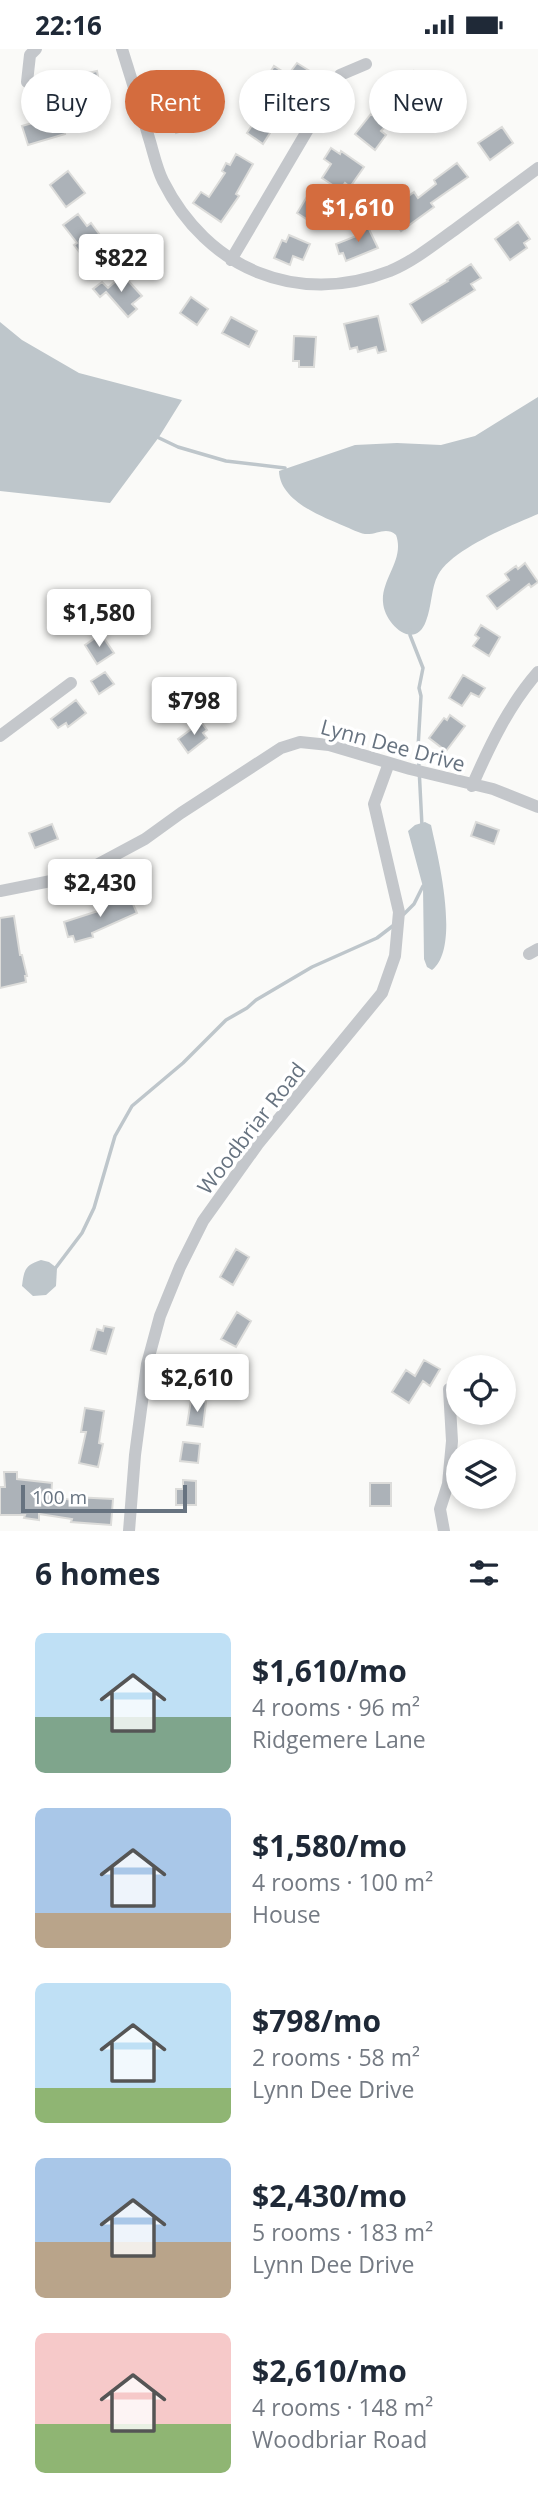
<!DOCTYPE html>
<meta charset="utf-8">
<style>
body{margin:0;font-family:"Open Sans",sans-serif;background:#f6f6f7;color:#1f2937;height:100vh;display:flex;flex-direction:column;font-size:26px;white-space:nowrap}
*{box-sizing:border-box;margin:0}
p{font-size:23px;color:#747a83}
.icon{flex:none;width:38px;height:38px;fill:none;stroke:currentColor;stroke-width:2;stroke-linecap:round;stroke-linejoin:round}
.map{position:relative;height:1482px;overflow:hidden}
.drawer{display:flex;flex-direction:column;background:#fff;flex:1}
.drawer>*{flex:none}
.guide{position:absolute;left:21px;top:21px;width:497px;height:63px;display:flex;gap:14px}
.buttons{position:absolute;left:446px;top:1306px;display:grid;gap:14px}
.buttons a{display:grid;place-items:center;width:70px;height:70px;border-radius:50%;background:#fff;box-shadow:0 4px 10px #0003;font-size:35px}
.scale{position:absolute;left:21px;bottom:18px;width:166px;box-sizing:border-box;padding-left:7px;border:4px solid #677380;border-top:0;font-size:19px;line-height:24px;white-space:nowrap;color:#677380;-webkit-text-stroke:5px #fff;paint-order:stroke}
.price{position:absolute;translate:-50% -60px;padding:0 16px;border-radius:7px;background:#fff;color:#222;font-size:23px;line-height:46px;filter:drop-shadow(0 2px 4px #0008)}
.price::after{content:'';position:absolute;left:50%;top:42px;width:21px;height:16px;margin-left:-10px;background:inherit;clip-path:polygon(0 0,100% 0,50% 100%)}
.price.on{background:#d46c3e;color:#fff}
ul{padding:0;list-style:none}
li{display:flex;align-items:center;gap:21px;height:175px;padding:0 35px}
li span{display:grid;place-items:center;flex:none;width:196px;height:140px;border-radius:10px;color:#555}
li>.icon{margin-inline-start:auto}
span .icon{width:84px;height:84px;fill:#fffc;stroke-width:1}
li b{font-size:30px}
h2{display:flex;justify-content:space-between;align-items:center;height:84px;padding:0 35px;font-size:30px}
.chip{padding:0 24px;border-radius:32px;background:#fff;box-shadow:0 4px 10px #0003;font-size:24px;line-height:63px}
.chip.on{background:#d46c3e;color:#fff}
.status{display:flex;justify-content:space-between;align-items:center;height:49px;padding:0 35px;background:#fff;direction:ltr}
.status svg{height:19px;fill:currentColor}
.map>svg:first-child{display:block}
.water{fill:#bec6cb}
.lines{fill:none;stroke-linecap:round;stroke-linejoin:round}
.stream{stroke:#bec6cb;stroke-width:3.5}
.building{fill:#acb2b8;stroke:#dcdcda;stroke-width:2}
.minor{stroke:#c4c7cb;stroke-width:12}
.labels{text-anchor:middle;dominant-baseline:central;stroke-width:7;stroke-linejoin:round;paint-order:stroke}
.street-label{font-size:21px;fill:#677380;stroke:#fff}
</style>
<div class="status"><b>22:16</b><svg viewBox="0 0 49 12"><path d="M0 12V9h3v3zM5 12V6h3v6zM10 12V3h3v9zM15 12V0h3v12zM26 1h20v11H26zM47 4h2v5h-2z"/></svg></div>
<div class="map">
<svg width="538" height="1482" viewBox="0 0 538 1482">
<rect width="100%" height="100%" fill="#fafaf8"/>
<!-- water -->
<path class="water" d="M0 273 22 291 79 324 182 351 159 388 110 454 0 442Z
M538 348V465C512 476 452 500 438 526 431 539 432 557 426 572 415 603 384 575 383 553 381 530 405 510 396 486 386 477 377 486 365 485 358 484 350 479 344 477 321 467 280 452 279 422L355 396 397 394 441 396 475 387Z
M425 773 431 776C438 808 461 899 432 921L427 918 424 910 423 838 408 782 415 776Z
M41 1211 49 1213 57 1219 56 1237 46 1246 33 1247 22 1237C24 1221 25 1216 41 1211Z"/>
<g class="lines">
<!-- stream -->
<path class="stream" d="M155 387 178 398 226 412 285 419
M410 581V586L423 619 419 639 421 647 418 699 422 777
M404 865 414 855 423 837
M54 1221 82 1184 94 1159 115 1087 132 1057 183 1014 226 971 247 959 256 951 312 918 377 889 394 876"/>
</g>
<!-- building -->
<path class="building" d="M297 14 313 24 298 47 268 27 274 17 288 26Z
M97 22 100 38 73 44 70 28Z
M414 22 431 34 420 51 436 62 428 74 412 63 416 58 397 46Z
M184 42 190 62 198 59 203 75 176 84 166 50Z
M50 60 53 72 61 70 65 85 28 96 22 77 39 72 36 64Z
M263 60 279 70 263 95 247 84Z
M371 65 386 77 381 82 386 86 375 101 355 85Z
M502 78 513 94 490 111 478 94Z
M331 99 340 105 341 102 364 118 350 138 345 134 340 141 322 129 331 115 324 110Z
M236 105 253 115 236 145 239 147 221 173 193 154 201 143 209 148 225 124 222 122 226 114 230 116Z
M457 114 468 128 431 154 434 158 401 182 390 167 405 156 402 152 414 143 418 149 436 135 434 131Z
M68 122 85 144 66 158 50 136Z
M308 146 330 159 319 178 297 164Z
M78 165 87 177 91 174 105 193 84 209 74 196 77 194 63 176Z
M518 173 530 190 524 194 527 199 510 211 495 190Z
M366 174 378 199 346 212 343 204 339 205 336 195 359 186 356 177Z
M289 186 310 195 303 211 293 207 290 216 274 209 282 191 286 193Z
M471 215 481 229 471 235 475 241 422 274 410 255 448 232 447 231Z
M123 226 142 247 132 255 137 260 128 268 106 243 100 248 93 240 102 233 108 239Z
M191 248 208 260 197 276 180 264Z
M378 267 386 302 378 304 376 298 358 303 357 298 350 300 344 275Z
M231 268 257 282 249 298 222 284Z
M294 287 316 288 314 318H299V312H293Z
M525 514 538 533 531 538 529 535 497 560 487 547 509 531 505 525 516 517 518 520Z
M481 576 500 588 489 607 473 597 479 589 475 586Z
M101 585 114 604 97 615 85 596Z
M105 623 114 635 99 645 91 632Z
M463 626 485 639 479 648 471 644 462 657 449 649Z
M76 651 86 664 68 678 66 674 58 679 51 670Z
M450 666 465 677 446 702 429 689 444 669 447 671Z
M199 670 207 681 203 684 207 689 188 704 178 690 194 678 192 675Z
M476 773 499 781 494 795 471 787Z
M52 775 58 790 35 799 29 784Z
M129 846 137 864 92 884 93 888 75 893 73 887 68 888 64 873 101 861 100 858Z
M14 867 20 906H22L27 927H25L26 933 0 939V869Z
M236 1200 249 1208 233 1236 220 1228Z
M237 1263 251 1272 236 1298 221 1290Z
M104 1277 114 1279 106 1305 91 1301 97 1280 103 1282Z
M201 1308 215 1312 210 1331 196 1327Z
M424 1311 440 1320 430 1337 423 1332 409 1354 392 1343 406 1321 415 1327Z
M191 1351 206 1353 203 1378 187 1376Z
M85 1359 104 1362 99 1394 103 1395 98 1418 79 1414 86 1383H81Z
M183 1393 200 1395 198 1414 180 1412Z
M4 1423H17V1430L52 1434 51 1448 73 1451 74 1448 113 1450 111 1476 71 1473 72 1470 39 1465V1471L24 1469 25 1466H0V1438H5Z
M183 1431 196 1432V1456H176V1440H183Z
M370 1434H391V1457H370Z"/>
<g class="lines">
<!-- minor -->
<path class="minor" d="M122 0C131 29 140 57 148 86 153 101 156 118 163 132 207 220 297 258 390 222 414 212 436 194 457 179 484 159 511 139 538 119
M27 33 30 6 36 0
M231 211 340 26 366 15
M0 687 71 634
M472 737C490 696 509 656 538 623
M0 842 76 827 145 790 181 764 281 699 300 693 329 696 410 720 493 740 538 758
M529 905 538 900
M129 1482 135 1406 147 1315 160 1267 180 1218 203 1172 258 1095 382 944 395 907 399 863 374 755 389 714
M444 1482 440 1460 448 1435 452 1392 449 1340"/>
</g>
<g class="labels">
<!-- street labels -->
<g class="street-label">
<text transform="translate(393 696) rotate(15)">Lynn Dee Drive</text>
<text transform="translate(251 1079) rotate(-52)">Woodbriar Road</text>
</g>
</g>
</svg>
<div class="buttons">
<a><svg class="icon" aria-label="locate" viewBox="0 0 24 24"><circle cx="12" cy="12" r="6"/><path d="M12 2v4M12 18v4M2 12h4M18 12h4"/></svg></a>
<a><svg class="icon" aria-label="layers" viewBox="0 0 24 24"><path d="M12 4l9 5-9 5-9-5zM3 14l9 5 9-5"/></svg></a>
</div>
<div class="scale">100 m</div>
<b class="price on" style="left:358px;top:195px">$1,610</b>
<b class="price" style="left:121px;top:245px">$822</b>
<b class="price" style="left:99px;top:600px">$1,580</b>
<b class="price" style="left:194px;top:688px">$798</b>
<b class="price" style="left:100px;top:870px">$2,430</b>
<b class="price" style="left:197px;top:1365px">$2,610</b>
<div class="guide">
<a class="chip">Buy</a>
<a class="chip on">Rent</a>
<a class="chip">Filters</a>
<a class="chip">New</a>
</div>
</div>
<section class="drawer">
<h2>6 homes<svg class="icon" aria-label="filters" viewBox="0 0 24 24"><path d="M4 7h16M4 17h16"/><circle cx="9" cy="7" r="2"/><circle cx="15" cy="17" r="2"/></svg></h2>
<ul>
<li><span style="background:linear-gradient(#bfe0f5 60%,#7fa58c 0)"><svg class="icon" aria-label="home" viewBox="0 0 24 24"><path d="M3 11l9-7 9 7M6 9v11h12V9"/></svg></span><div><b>$1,610/mo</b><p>4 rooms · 96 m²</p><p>Ridgemere Lane</p></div></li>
<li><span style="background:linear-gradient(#a9c7e8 75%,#b9a48a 0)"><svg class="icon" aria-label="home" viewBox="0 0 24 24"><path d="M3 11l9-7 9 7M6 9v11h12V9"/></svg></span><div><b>$1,580/mo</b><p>4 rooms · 100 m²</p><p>House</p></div></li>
<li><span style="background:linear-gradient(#bfe0f5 75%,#8fb573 0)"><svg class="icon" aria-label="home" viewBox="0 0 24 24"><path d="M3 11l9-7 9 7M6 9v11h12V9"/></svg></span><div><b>$798/mo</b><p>2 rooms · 58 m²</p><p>Lynn Dee Drive</p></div></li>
<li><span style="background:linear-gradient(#a9c7e8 60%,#b9a48a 0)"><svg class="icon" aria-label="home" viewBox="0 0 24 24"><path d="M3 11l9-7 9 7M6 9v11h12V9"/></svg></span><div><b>$2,430/mo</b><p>5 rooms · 183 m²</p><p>Lynn Dee Drive</p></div></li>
<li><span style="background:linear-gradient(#f6c9c9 65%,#8fb573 0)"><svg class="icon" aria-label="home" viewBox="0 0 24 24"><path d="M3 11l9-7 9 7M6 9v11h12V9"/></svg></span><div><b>$2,610/mo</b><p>4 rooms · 148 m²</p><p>Woodbriar Road</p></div></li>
</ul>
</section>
